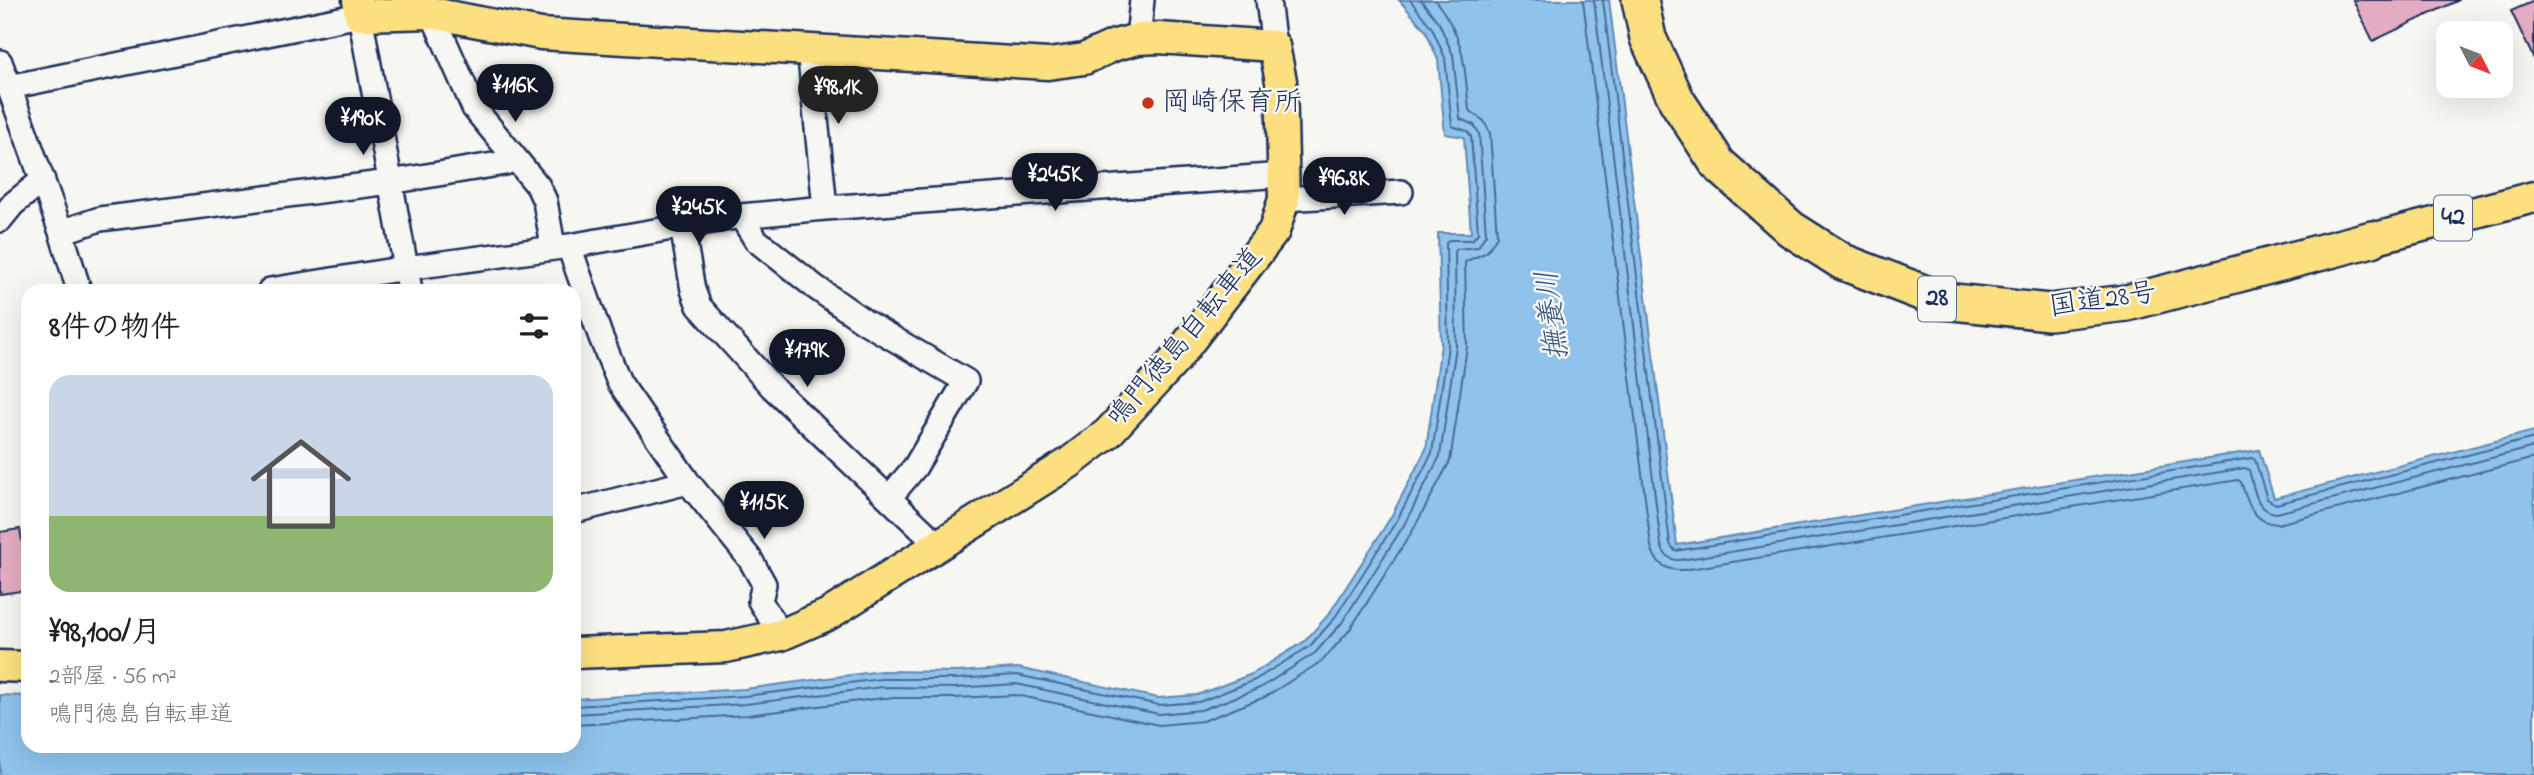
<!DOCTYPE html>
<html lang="ja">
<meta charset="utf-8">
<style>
body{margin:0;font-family:"Indie Flower","Klee One",sans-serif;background:#f6f6f6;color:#222;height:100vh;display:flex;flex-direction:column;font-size:26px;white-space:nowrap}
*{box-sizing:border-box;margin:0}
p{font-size:23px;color:#767676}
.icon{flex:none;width:38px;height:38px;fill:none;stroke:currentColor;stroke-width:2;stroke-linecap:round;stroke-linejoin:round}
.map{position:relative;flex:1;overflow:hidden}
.side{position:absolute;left:21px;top:284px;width:560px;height:469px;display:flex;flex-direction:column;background:#fff;border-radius:21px;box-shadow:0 7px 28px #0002}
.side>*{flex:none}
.needle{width:46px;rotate:132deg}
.buttons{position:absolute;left:2436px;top:21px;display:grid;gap:14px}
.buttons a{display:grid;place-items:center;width:77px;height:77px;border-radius:14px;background:#fff;box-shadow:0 7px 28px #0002;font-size:35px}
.price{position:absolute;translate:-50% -60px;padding:0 16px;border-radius:24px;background:#111827;color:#fff;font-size:23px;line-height:46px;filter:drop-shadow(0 2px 4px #0008)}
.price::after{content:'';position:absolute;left:50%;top:42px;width:21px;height:16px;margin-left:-10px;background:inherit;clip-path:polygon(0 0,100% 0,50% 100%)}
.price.current{background:#222;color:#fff}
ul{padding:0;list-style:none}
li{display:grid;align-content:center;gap:14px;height:371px;padding:0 28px}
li+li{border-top:2px solid #e0e0e0}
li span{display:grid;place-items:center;height:217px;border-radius:21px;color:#555}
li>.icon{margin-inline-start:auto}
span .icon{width:126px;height:126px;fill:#fffc;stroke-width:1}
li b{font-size:30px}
h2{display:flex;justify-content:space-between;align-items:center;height:84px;padding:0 28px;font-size:30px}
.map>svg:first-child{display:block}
.water{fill:#8fc3ec;stroke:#6188b3;stroke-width:2}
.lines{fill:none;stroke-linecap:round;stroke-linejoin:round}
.shore{stroke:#496a97;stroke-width:2}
.building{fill:#e3acc3;stroke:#1b2f5e;stroke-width:2}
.minor-casing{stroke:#1b2f5e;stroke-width:28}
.major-casing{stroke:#1b2f5e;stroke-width:35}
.highway-casing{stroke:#1b2f5e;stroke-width:40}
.minor{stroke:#f6f6f2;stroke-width:23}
.major{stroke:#fce080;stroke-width:30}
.highway{stroke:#fce080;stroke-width:35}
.poi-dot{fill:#c8321e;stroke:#f6f6f2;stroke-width:2.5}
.labels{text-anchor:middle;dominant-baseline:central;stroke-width:5;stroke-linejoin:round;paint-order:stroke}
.shield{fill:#f6f6f2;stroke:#5d6b8a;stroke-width:2}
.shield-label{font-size:26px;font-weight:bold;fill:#1b2f5e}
.poi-label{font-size:28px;fill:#1b2f5e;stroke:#f6f6f2;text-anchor:start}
.street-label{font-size:28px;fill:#1b2f5e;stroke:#f6f6f2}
.water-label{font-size:30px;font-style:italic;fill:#385482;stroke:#f6f6f2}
</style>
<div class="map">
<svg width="2534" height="775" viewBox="0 0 2534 775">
<rect width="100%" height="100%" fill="#f6f6f2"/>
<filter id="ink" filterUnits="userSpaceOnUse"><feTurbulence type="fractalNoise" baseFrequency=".0143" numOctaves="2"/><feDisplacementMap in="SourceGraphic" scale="14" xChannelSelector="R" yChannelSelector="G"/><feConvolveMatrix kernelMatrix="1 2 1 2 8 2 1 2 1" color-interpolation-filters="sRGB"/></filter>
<g filter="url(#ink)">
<!-- water -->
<path class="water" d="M1399 0H1609L1677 545 2259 450 2274 498 2534 431V775H0V695L28 696V746H574V699L745 689 881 671 956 672 1018 668 1158 698 1197 695 1252 674 1305 641 1329 614 1391 517 1426 449 1441 345 1438 233H1471L1464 137 1445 134 1438 60 1426 31Z"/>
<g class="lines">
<!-- shore -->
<path class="shore" d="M1583 0 1651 546C1655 563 1666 571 1683 570L2238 480 2241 482C2248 503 2252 523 2278 524L2534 458
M1594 0 1661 545C1664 555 1670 561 1681 560L2245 468 2249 470C2254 487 2255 512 2277 513L2534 447
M1603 0 1670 544 1675 551 2252 458 2255 460 2267 499 2276 504 2534 438
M574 706 745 696 881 679H956L1017 675 1159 705 1199 702 1255 680 1310 646 1334 619 1397 520 1432 453 1448 346 1446 243 1449 240H1472L1478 233 1471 136 1467 131 1452 126 1445 58 1432 28 1410 0
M574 714 746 704 882 687 956 688 1016 684 1159 714 1201 710 1260 688 1315 653 1341 624 1404 525 1440 456 1456 346 1455 252 1457 249 1478 247 1486 234 1479 133 1474 125 1460 119 1453 55 1439 23 1421 0
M574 725 747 715 883 698H956L1016 695 1159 725 1203 721 1265 697 1322 661 1349 631 1413 530 1450 461 1467 347 1465 262 1487 252 1497 236 1490 133 1484 121 1469 110C1464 63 1466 40 1435 0"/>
</g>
<!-- building -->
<path class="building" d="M2353 0H2459L2373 41Z
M2534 1V59L2511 11Z
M20 529 28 575V590L0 594V532Z"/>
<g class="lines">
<defs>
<path id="minor" d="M1268 0 1274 46
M432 13 474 108 538 186 545 201 553 246
M1138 39 1142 0
M809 48 825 208
M0 62 61 232 79 290
M9 87 360 15 410 290
M1284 199 1401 192
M741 216 756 240 815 287 865 322 966 381 915 467 889 498
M0 220 13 204 43 180
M682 226 693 290 699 306 772 387 938 545
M61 232 100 219 390 182 505 163 511 155
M569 246 600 335 619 382 688 482 750 559 764 584 760 601 781 635
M270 290 406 268 569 246 741 216 825 208 1283 175
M574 511 688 482"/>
<path id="major" d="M358 0 360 15 432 13 541 34 1048 64 1084 59 1115 45 1138 39 1159 38 1274 46 1281 81 1284 199 1274 231 1175 360 1108 433 1069 463 829 614 781 635 726 647 574 653
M2372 239 2534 197
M0 666 28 667"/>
<path id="highway" d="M1640 0 1648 38 1677 101 1718 164 1791 229 1843 262 1944 301 2049 312 2127 303 2372 239"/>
</defs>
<!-- minor casing -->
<use href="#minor" class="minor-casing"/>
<!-- major casing -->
<use href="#major" class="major-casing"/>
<!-- highway casing -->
<use href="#highway" class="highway-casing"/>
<!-- minor -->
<use href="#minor" class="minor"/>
<!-- major -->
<use href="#major" class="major"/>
<!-- highway -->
<use href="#highway" class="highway"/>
</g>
</g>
<!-- markers -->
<circle class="poi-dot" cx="1148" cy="103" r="7"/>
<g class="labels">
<!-- shield labels -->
<g class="shield">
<rect x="2434" y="195.5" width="38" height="45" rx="5"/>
<rect x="1918" y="276.5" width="38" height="45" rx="5"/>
</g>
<g class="shield-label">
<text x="2453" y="218">42</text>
<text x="1937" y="299">28</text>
</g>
<!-- poi labels -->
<g class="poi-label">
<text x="1162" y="103">岡崎保育所</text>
</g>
<!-- street labels -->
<g class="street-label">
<text transform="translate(2103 301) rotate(-8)">国道28号</text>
<text transform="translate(1186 338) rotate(-50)">鳴門徳島自転車道</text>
</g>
<!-- water labels -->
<g class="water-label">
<text transform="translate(1554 315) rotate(-97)">撫養川</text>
</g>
</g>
</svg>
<div class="buttons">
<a><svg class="needle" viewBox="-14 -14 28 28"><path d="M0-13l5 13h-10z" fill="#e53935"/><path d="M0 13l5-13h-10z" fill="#767676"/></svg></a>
</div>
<b class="price" style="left:515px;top:124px">¥116K</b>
<b class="price current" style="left:838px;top:126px">¥98.1K</b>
<b class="price" style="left:363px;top:157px">¥190K</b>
<b class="price" style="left:1055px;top:213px">¥245K</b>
<b class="price" style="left:1344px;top:217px">¥96.8K</b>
<b class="price" style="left:699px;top:246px">¥245K</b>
<b class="price" style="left:807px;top:389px">¥179K</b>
<b class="price" style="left:764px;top:541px">¥115K</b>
<section class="side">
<h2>8件の物件<svg class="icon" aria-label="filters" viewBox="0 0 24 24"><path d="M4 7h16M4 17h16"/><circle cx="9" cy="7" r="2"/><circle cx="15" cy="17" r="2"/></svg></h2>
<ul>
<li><span style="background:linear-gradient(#c9d6e8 65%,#8fb573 0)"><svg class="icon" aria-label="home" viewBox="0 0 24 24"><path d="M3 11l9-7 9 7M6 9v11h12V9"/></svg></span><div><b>¥98,100/月</b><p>2部屋 · 56 m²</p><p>鳴門徳島自転車道</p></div></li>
</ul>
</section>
</div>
